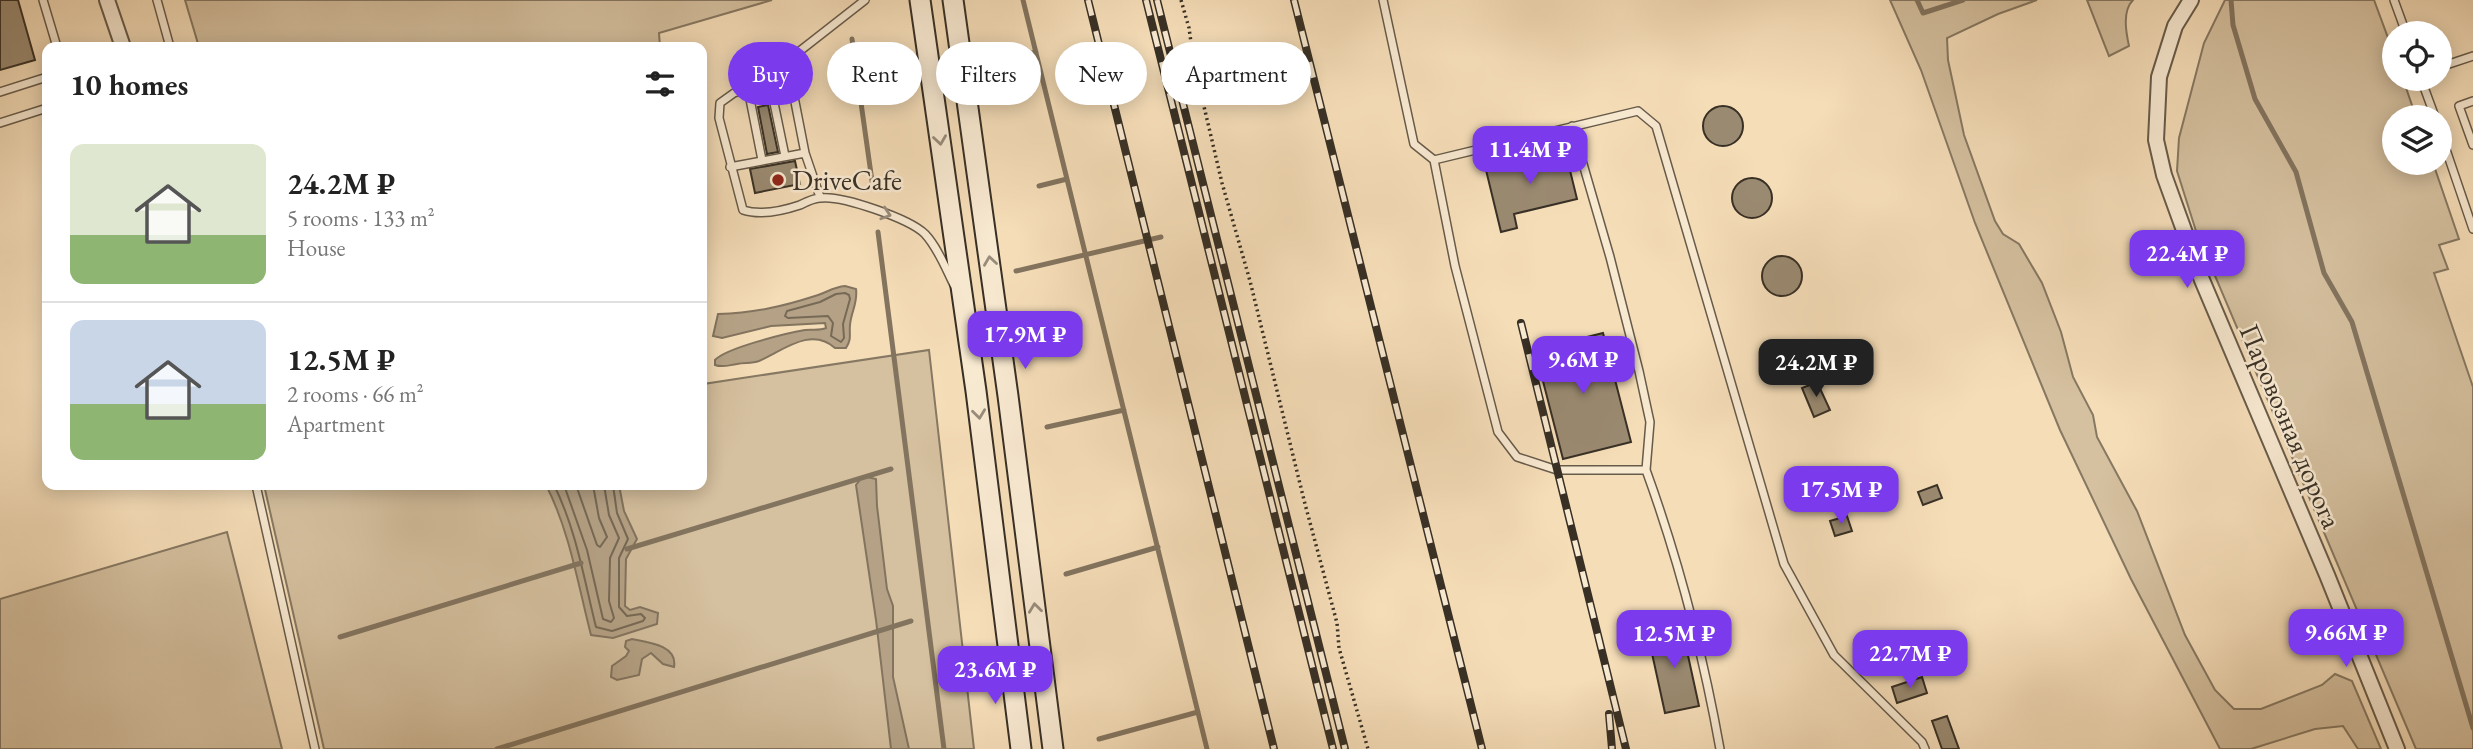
<!DOCTYPE html>
<meta charset="utf-8">
<style>
body{margin:0;font-family:"EB Garamond",serif;background:#f6f6f6;color:#222;height:100vh;display:flex;flex-direction:column;font-size:26px;white-space:nowrap}
*{box-sizing:border-box;margin:0}
p{font-size:23px;color:#767676}
.icon{flex:none;width:38px;height:38px;fill:none;stroke:currentColor;stroke-width:2;stroke-linecap:round;stroke-linejoin:round}
.map{position:relative;flex:1;overflow:hidden}
.details{position:absolute;left:42px;top:42px;width:665px;height:448px;display:flex;flex-direction:column;background:#fff;border-radius:14px;box-shadow:0 4px 18px #0003}
.details>*{flex:none}
.guide{position:absolute;left:728px;top:42px;width:665px;height:63px;display:flex;gap:14px}
.controls{position:absolute;left:2382px;top:21px;display:grid;gap:14px}
.controls a{display:grid;place-items:center;width:70px;height:70px;border-radius:50%;background:#fff;box-shadow:0 4px 18px #0003;font-size:35px}
.price{position:absolute;translate:-50% -60px;padding:0 16px;border-radius:14px;background:#7c3aed;color:#fff;font-size:23px;line-height:46px;filter:drop-shadow(0 2px 4px #0008)}
.price::after{content:'';position:absolute;left:50%;top:42px;width:21px;height:16px;margin-left:-10px;background:inherit;clip-path:polygon(0 0,100% 0,50% 100%)}
.price.current{background:#222;color:#fff}
ul{padding:0;list-style:none}
li{display:flex;align-items:center;gap:21px;height:175px;padding:0 28px}
li+li{border-top:2px solid #e0e0e0}
li span{display:grid;place-items:center;flex:none;width:196px;height:140px;border-radius:14px;color:#555}
li>.icon{margin-inline-start:auto}
span .icon{width:84px;height:84px;fill:#fffc;stroke-width:1}
li b{font-size:30px}
h2{display:flex;justify-content:space-between;align-items:center;height:84px;padding:0 28px;font-size:30px}
.chip{padding:0 24px;border-radius:32px;background:#fff;box-shadow:0 4px 18px #0003;font-size:24px;line-height:63px}
.chip.current{background:#7c3aed;color:#fff}
.map>svg:first-child{display:block}
.green{fill:#d5c09f;stroke:#867862;stroke-width:2}
.water{fill:#b5a286;stroke:#83745f;stroke-width:2}
.lines{fill:none;stroke-linecap:round;stroke-linejoin:round}
.shore{stroke:#766956;stroke-width:2}
.stream{stroke:#83745f;stroke-width:5}
.building{fill:#9a8a71;stroke:#383025;stroke-width:2}
.service-casing{stroke:#675b4a;stroke-width:10}
.minor-casing{stroke:#675b4a;stroke-width:18}
.secondary-casing{stroke:#383025;stroke-width:23}
.path{stroke:#383025;stroke-width:3.5;stroke-dasharray:2 3.5;stroke-linecap:butt}
.service{stroke:#f8e9d1;stroke-width:7}
.minor{stroke:#f8e9d1;stroke-width:14}
.secondary{stroke:#f8e9d1;stroke-width:19}
.rail-casing{stroke:#383025;stroke-width:8}
.rail{stroke:#f8e9d1;stroke-width:5;stroke-dasharray:16;stroke-linecap:butt}
.oneway{stroke:#988c7b}
.poi-dot{fill:#8f2418;stroke:#f8e9d1;stroke-width:2.5}
.labels{text-anchor:middle;dominant-baseline:central;stroke-width:5;stroke-linejoin:round;paint-order:stroke}
.poi-label{font-size:28px;fill:#383025;stroke:#f8e9d1;text-anchor:start}
.street-label{font-size:28px;fill:#383025;stroke:#f8e9d1}
</style>
<div class="map">
<svg width="2473" height="749" viewBox="0 0 2473 749">
<rect width="100%" height="100%" fill="#f5ddb8"/>
<filter id="stains"><feTurbulence type="fractalNoise" baseFrequency=".00286" numOctaves="4"/><feColorMatrix values="0 0 0 0 .2 0 0 0 0 .09 0 0 0 0 .02 0 0 0 .5 -.17"/></filter>
<radialGradient id="worn" r=".72"><stop offset=".6" stop-color="#630" stop-opacity="0"/><stop offset="1" stop-color="#630" stop-opacity=".3"/></radialGradient>
<!-- green -->
<path class="green" d="M185 0H772L659 33 660 47H199Z
M1890 0H2037L1998 14 1947 38 1948 60 1964 135 1995 221 2003 234 2019 244 2042 283 2061 332 2073 377 2093 415 2097 437 2137 511 2185 635 2215 690 2234 709H2261L2322 685 2335 674 2352 681 2381 749H2358L2343 726 2315 729 2251 749H2220L2131 579 2060 430 1975 223 1921 70Z
M2087 0H2133C2122 11 2126 32 2129 46L2109 56Z
M2225 0H2374L2394 54V79H2403L2416 117H2394V163H2433L2459 239 2439 245 2448 269 2434 273 2473 387V749H2416L2196 231 2177 171 2179 138 2204 43Z
M929 350 974 749H324L264 485H702V378L703 384Z
M227 532 282 749H0V599Z"/>
<!-- water -->
<path class="water" d="M845 286 856 289C858 303 851 312 850 325 849 334 852 339 846 348H835C811 326 782 351 759 361 751 364 744 362 737 364 729 365 723 368 715 365V360C726 348 787 333 805 330 812 329 819 331 826 328L825 323 771 326 722 338 713 336 718 314C753 313 781 307 815 296 826 293 833 287 845 286Z
M863 476 876 479 877 506 887 589 893 606V677L909 749H891L876 620 856 485Z
M546 485H619L624 511 637 539 626 559 625 606 630 610 640 607 658 613 657 624 613 638 591 635C578 585 570 532 546 485Z
M632 639C647 642 678 645 674 667L663 664 651 653 642 659 639 675 617 680 611 677 612 666 626 656 629 651 625 647 626 641Z"/>
<g class="lines">
<!-- shore -->
<path class="shore" d="M845 293 849 295 850 299 843 324 844 338 841 342 831 336 833 323 828 316 788 318 785 316 787 311 820 302 836 294Z
M554 485C576 529 584 579 596 627L612 631 643 621 645 618 641 614 627 616 619 607V558L628 539 617 513 613 485
M564 485 587 550 603 619 611 622 614 618 609 601 610 558 619 538 609 515 604 485
M576 485 597 545 600 547 607 537 599 518 593 485"/>
<!-- stream -->
<path class="stream" d="M1023 0 1207 749
M1917 0 1923 13 1963 0
M2231 0 2233 25 2255 99 2296 172 2324 273 2352 322 2473 728
M852 39 873 188
M1011 58 1036 52
M1039 186 1067 179
M878 232 944 749
M1016 271 1161 237
M1047 427 1124 410
M627 549 891 469
M1066 574 1158 547
M340 637 581 563
M1099 739 1198 712
M497 749 911 621"/>
</g>
<!-- building -->
<path class="building" d="M0 0H18L35 60 0 70Z
M768 105 778 152 767 154 758 107Z
M1703 126a20 20 0 1 1 40 0a20 20 0 1 1-40 0Z
M1565 150 1577 199 1514 214 1517 228 1501 232 1486 170Z
M795 161 800 184 755 193 750 169Z
M1732 198a20 20 0 1 1 40 0a20 20 0 1 1-40 0Z
M1762 276a20 20 0 1 1 40 0a20 20 0 1 1-40 0Z
M1603 333 1631 442 1563 459 1535 350Z
M1817 382 1830 410 1814 417 1802 388Z
M1937 485 1942 498 1923 505 1918 492Z
M1847 516 1852 531 1835 536 1830 521Z
M1682 628 1699 706 1665 713 1648 635Z
M1922 677 1927 693 1897 703 1892 687Z
M1947 716 1959 749H1942L1932 721Z"/>
<g class="lines">
<defs>
<path id="service" d="M43 0 57 47
M157 0 170 47
M865 0 787 61 748 89 734 93 720 103 719 118 743 210C761 216 782 211 800 205 806 202 814 198 820 198 842 195 910 219 925 234 938 248 946 269 954 285
M1383 0 1414 144 1434 160 1638 111 1656 126 1784 564 1834 655 1922 742 1925 749
M2394 0 2406 33
M787 61 805 153 820 197
M2440 67 2473 56
M768 74 785 156
M2421 79 2435 117
M748 89 762 160
M0 92 47 77
M2473 101 2459 106 2473 145
M0 123 47 108
M1572 126 1610 257 1639 371 1650 422 1646 470
M2440 132 2473 229
M1434 160 1455 266 1498 432 1517 457 1557 470H1646C1679 561 1703 654 1720 749
M730 167 805 153
M256 485 315 749"/>
<path id="minor" d="M107 0 123 47
M2191 0 2175 26 2159 77 2156 140 2164 175 2202 280 2327 575 2397 749"/>
<path id="secondary" d="M920 0 976 391 1021 749
M953 0 1008 396 1053 749"/>
</defs>
<!-- service casing -->
<use href="#service" class="service-casing"/>
<!-- minor casing -->
<use href="#minor" class="minor-casing"/>
<!-- secondary casing -->
<use href="#secondary" class="secondary-casing"/>
<!-- path -->
<path class="path" d="M1181 0 1189 28 1194 64 1222 183 1250 281 1305 504 1337 623 1339 648 1368 749"/>
<!-- service -->
<use href="#service" class="service"/>
<!-- minor -->
<use href="#minor" class="minor"/>
<!-- secondary -->
<use href="#secondary" class="secondary"/>
<defs>
<path id="rail" d="M1088 0 1274 749
M1146 0 1333 749
M1157 0 1345 749
M1294 0 1482 749
M1521 323 1626 749
M1609 714 1612 749"/>
</defs>
<!-- rail casing -->
<use href="#rail" class="rail-casing"/>
<!-- rail -->
<use href="#rail" class="rail"/>
</g>
<!-- one-way arrows -->
<defs><path id="oneway-chevron" d="M-2-3.5L2.5 0L-2 3.5" fill="none" stroke-width="1.6" stroke-linecap="round" stroke-linejoin="round" transform="scale(1.75)"/></defs>
<g class="oneway">
<use href="#oneway-chevron" transform="translate(940 140) rotate(82)"/>
<use href="#oneway-chevron" transform="translate(886 214) rotate(18)"/>
<use href="#oneway-chevron" transform="translate(990 261) rotate(-98)"/>
<use href="#oneway-chevron" transform="translate(979 414) rotate(83)"/>
<use href="#oneway-chevron" transform="translate(1035 608) rotate(-97)"/>
</g>
<!-- markers -->
<circle class="poi-dot" cx="778" cy="180" r="7"/>
<g class="labels">
<!-- poi labels -->
<g class="poi-label">
<text x="792" y="180">DriveCafe</text>
</g>
<!-- street labels -->
<g class="street-label">
<text transform="translate(2291 426) rotate(67)">Паровозная дорога</text>
</g>
</g>
<rect width="100%" height="100%" filter="url(#stains)"/>
<rect width="100%" height="100%" fill="url(#worn)"/>
</svg>
<div class="controls">
<a><svg class="icon" aria-label="locate" viewBox="0 0 24 24"><circle cx="12" cy="12" r="6"/><path d="M12 2v4M12 18v4M2 12h4M18 12h4"/></svg></a>
<a><svg class="icon" aria-label="layers" viewBox="0 0 24 24"><path d="M12 4l9 5-9 5-9-5zM3 14l9 5 9-5"/></svg></a>
</div>
<b class="price" style="left:1530px;top:186px">11.4M ₽</b>
<b class="price" style="left:2187px;top:290px">22.4M ₽</b>
<b class="price" style="left:1025px;top:371px">17.9M ₽</b>
<b class="price" style="left:1583px;top:396px">9.6M ₽</b>
<b class="price current" style="left:1816px;top:399px">24.2M ₽</b>
<b class="price" style="left:1841px;top:526px">17.5M ₽</b>
<b class="price" style="left:2346px;top:669px">9.66M ₽</b>
<b class="price" style="left:1674px;top:670px">12.5M ₽</b>
<b class="price" style="left:1910px;top:690px">22.7M ₽</b>
<b class="price" style="left:995px;top:706px">23.6M ₽</b>
<div class="guide">
<a class="chip current">Buy</a>
<a class="chip">Rent</a>
<a class="chip">Filters</a>
<a class="chip">New</a>
<a class="chip">Apartment</a>
</div>
<section class="details">
<h2>10 homes<svg class="icon" aria-label="filters" viewBox="0 0 24 24"><path d="M4 7h16M4 17h16"/><circle cx="9" cy="7" r="2"/><circle cx="15" cy="17" r="2"/></svg></h2>
<ul>
<li><span style="background:linear-gradient(#dfe7d0 65%,#8fb573 0)"><svg class="icon" aria-label="home" viewBox="0 0 24 24"><path d="M3 11l9-7 9 7M6 9v11h12V9"/></svg></span><div><b>24.2M ₽</b><p>5 rooms · 133 m²</p><p>House</p></div></li>
<li><span style="background:linear-gradient(#c9d6e8 60%,#8fb573 0)"><svg class="icon" aria-label="home" viewBox="0 0 24 24"><path d="M3 11l9-7 9 7M6 9v11h12V9"/></svg></span><div><b>12.5M ₽</b><p>2 rooms · 66 m²</p><p>Apartment</p></div></li>
</ul>
</section>
</div>
